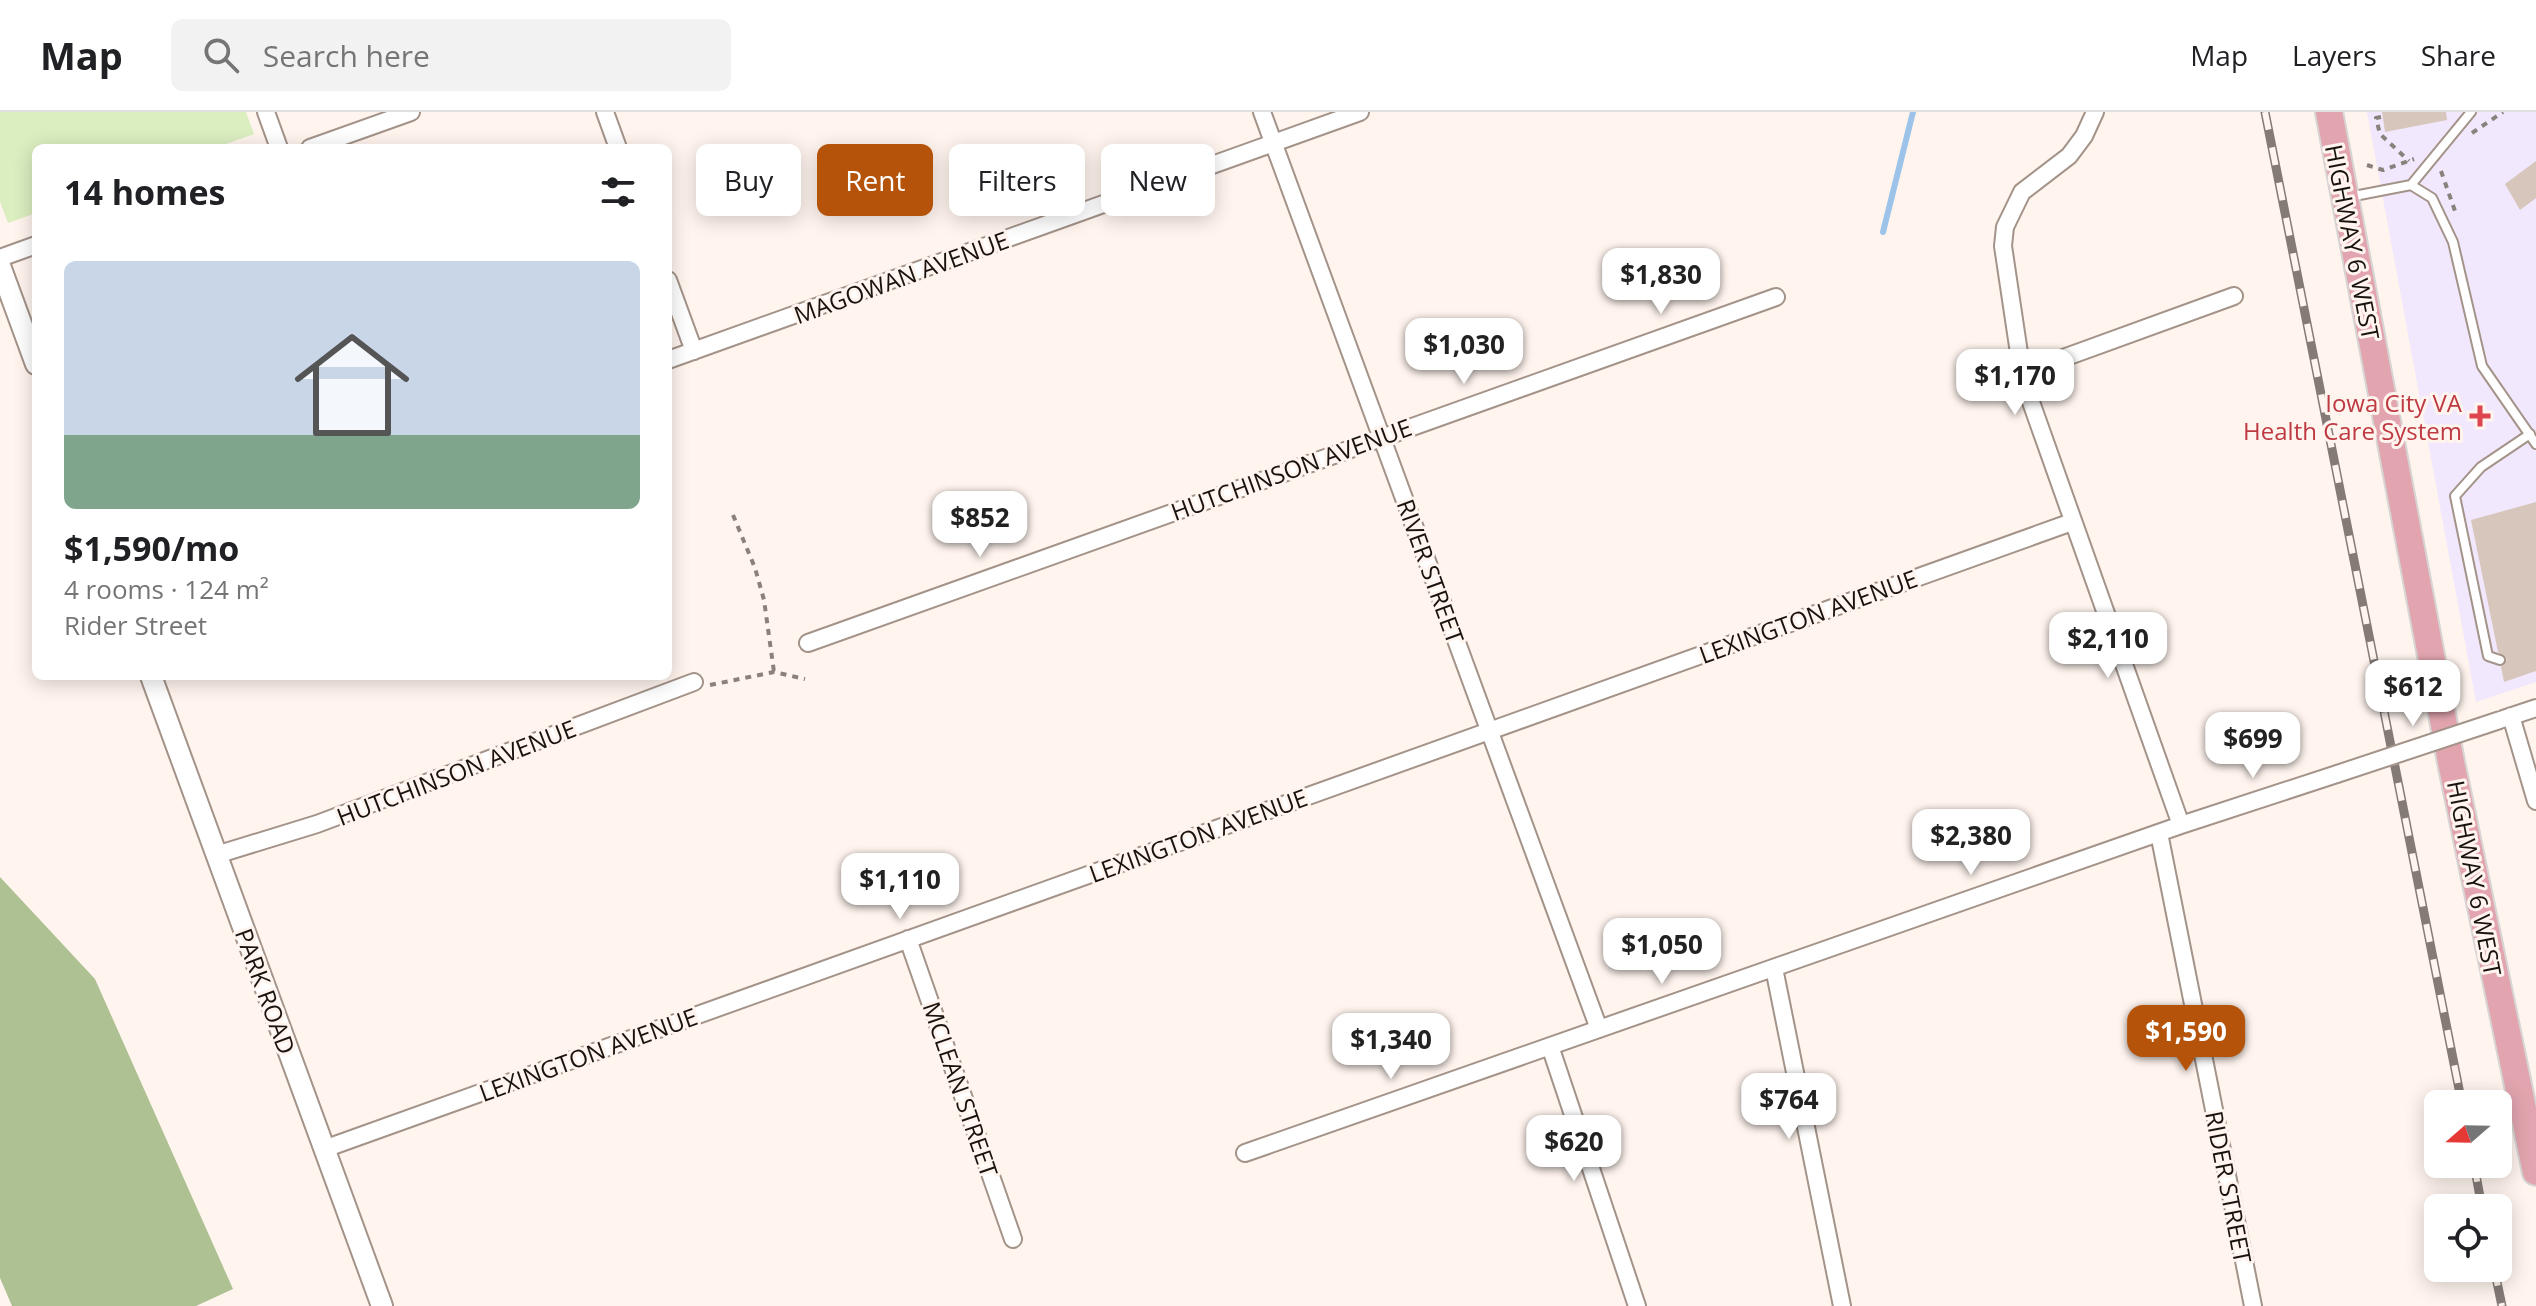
<!DOCTYPE html>
<meta charset="utf-8">
<style>
body{margin:0;font-family:"Open Sans",sans-serif;background:#f2f2f2;color:#202124;height:100vh;display:flex;flex-direction:column;font-size:30px;white-space:nowrap}
*{box-sizing:border-box;margin:0}
p{font-size:26px;color:#757577}
.icon{flex:none;width:44px;height:44px;fill:none;stroke:currentColor;stroke-width:2;stroke-linecap:round;stroke-linejoin:round}
.map{position:relative;flex:1;overflow:hidden}
.side{position:absolute;left:32px;top:32px;width:640px;height:536px;display:flex;flex-direction:column;background:#fff;border-radius:12px;box-shadow:0 4px 20px #0003}
.side>*{flex:none}
.top-card{position:absolute;left:696px;top:32px;width:760px;height:72px;display:flex;gap:16px}
.needle{width:52px;rotate:250deg}
.fabs{position:absolute;left:2424px;top:978px;display:grid;gap:16px}
.fabs a{display:grid;place-items:center;width:88px;height:88px;border-radius:12px;background:#fff;box-shadow:0 4px 20px #0003;font-size:40px}
.price{position:absolute;translate:-50% -68px;padding:0 18px;border-radius:16px;background:#fff;color:#222;font-size:26px;line-height:52px;filter:drop-shadow(0 2px 4px #0008)}
.price::after{content:'';position:absolute;left:50%;top:48px;width:24px;height:18px;margin-left:-12px;background:inherit;clip-path:polygon(0 0,100% 0,50% 100%)}
.price.active{background:#b45309;color:#fff}
ul{padding:0;list-style:none}
li{display:grid;align-content:center;gap:16px;height:424px;padding:0 32px}
li span{display:grid;place-items:center;height:248px;border-radius:12px;color:#555}
li>.icon{margin-inline-start:auto}
span .icon{width:144px;height:144px;fill:#fffc;stroke-width:1}
li b{font-size:34px}
h2{display:flex;justify-content:space-between;align-items:center;height:96px;padding:0 32px;font-size:34px}
.pill{padding:0 28px;border-radius:12px;background:#fff;box-shadow:0 4px 20px #0003;font-size:28px;line-height:72px}
.pill.active{background:#b45309;color:#fff}
header{display:flex;align-items:center;gap:48px;box-sizing:border-box;height:112px;padding:0 40px;background:#fff;border-bottom:2px solid #e0e0e0}
header strong{font-size:38px}
nav{display:flex;gap:44px;margin-inline-start:auto;font-size:28px}
.search{width:560px;height:72px;background:#f2f2f2;display:flex;align-items:center;gap:20px;box-sizing:border-box;padding:0 28px;border-radius:12px;color:#757577;font-size:30px}
.map>svg:first-child{display:block}
.medical{fill:#f1e8fd}
.green{fill:#dbeec0}
.forest{fill:#aec193}
.lines{fill:none;stroke-linecap:round;stroke-linejoin:round}
.stream{stroke:#9ec3e9;stroke-width:6}
.building{fill:#d7c6bc}
.service-casing{stroke:#a39389;stroke-width:12}
.minor-casing{stroke:#a39389;stroke-width:20}
.tertiary-casing{stroke:#a39389;stroke-width:24}
.primary-casing{stroke:#d6d5d4;stroke-width:30}
.path{stroke:#8a817d;stroke-width:4;stroke-dasharray:6 6;stroke-linecap:butt}
.service{stroke:#fff;stroke-width:8}
.minor{stroke:#fff;stroke-width:16}
.tertiary{stroke:#fff;stroke-width:20}
.primary{stroke:#e2a5af;stroke-width:26}
.rail-casing{stroke:#847b77;stroke-width:9}
.rail{stroke:#fff4ee;stroke-width:6;stroke-dasharray:18;stroke-linecap:butt}
.minor-bridge-casing{stroke:#a39389;stroke-width:20;stroke-linecap:butt}
.minor-bridge{stroke:#fff;stroke-width:16}
.health-dot{fill:#e0444e;stroke:#fff4ee;stroke-width:3}
.labels{text-anchor:middle;dominant-baseline:central;stroke-width:6;stroke-linejoin:round;paint-order:stroke}
.street-label{font-size:24px;fill:#191310;stroke:#fff4ee}
.health-label{font-size:24px;fill:#be3a42;stroke:#fff4ee;text-anchor:end}
</style>
<header>
<strong>Map</strong>
<div class="search"><svg class="icon" aria-label="search" viewBox="0 0 24 24"><circle cx="10" cy="10" r="6"/><path d="M15 15l6 6"/></svg>Search here</div>
<nav><a>Map</a><a>Layers</a><a>Share</a></nav>
</header>
<div class="map">
<svg width="2536" height="1194" viewBox="0 0 2536 1194">
<rect width="100%" height="100%" fill="#fff4ee"/>
<!-- medical -->
<path class="medical" d="M2367 0H2536V570L2476 590Z"/>
<!-- green -->
<path class="green" d="M0 0H246L254 22 215 36H36V101L8 111 0 90Z"/>
<!-- forest -->
<path class="forest" d="M0 765 95 867 233 1177 196 1194H12L0 1166Z"/>
<g class="lines">
<!-- stream -->
<path class="stream" d="M1883 120 1913 0"/>
</g>
<!-- building -->
<path class="building" d="M2382 0H2446L2447 8 2385 20Z
M2536 49V86L2520 98 2505 72Z
M2536 390V559L2504 570 2501 555 2507 547 2498 540 2471 408Z"/>
<g class="lines">
<defs>
<path id="service" d="M2411 73 2432 86 2453 130 2482 254 2536 332
M2349 85 2411 73 2471 0
M2500 548 2488 544 2455 384 2481 355 2530 322"/>
<path id="minor" d="M266 0 279 36
M605 0 618 36
M1262 0 1599 917
M2095 0 2084 24 2069 44 2022 80 2005 115 2003 134 2022 261 2031 290 2181 713
M310 36 411 0
M0 146 36 133
M668 168 694 239
M668 248 1360 0
M2022 261 2234 184
M808 531 1776 185
M2511 604 2536 689
M2503 607 2536 596
M2159 721 2253 1194
M216 743 317 712 694 570
M908 827 1013 1127
M1774 856 1842 1194
M1550 934 1637 1194
M324 1037 2072 410
M1245 1041 2181 713 2337 662"/>
<path id="tertiary" d="M0 154 36 252
M151 564 382 1194"/>
<path id="primary" d="M2329 0 2451 650 2536 1060"/>
</defs>
<!-- service casing -->
<use href="#service" class="service-casing"/>
<!-- minor casing -->
<use href="#minor" class="minor-casing"/>
<!-- tertiary casing -->
<use href="#tertiary" class="tertiary-casing"/>
<!-- primary casing -->
<use href="#primary" class="primary-casing"/>
<!-- path -->
<path class="path" d="M2381 5 2376 6 2380 22 2409 49
M2472 21 2503 0
M2367 53 2383 58 2414 47
M2441 59 2455 99
M733 403 755 456 764 488 774 560
M710 573 774 560 805 567"/>
<!-- service -->
<use href="#service" class="service"/>
<!-- minor -->
<use href="#minor" class="minor"/>
<!-- tertiary -->
<use href="#tertiary" class="tertiary"/>
<!-- primary -->
<use href="#primary" class="primary"/>
<defs>
<path id="rail" d="M2265 0 2462 992
M2474 1052 2482 1096
M2494 1156 2502 1194"/>
</defs>
<!-- rail casing -->
<use href="#rail" class="rail-casing"/>
<!-- rail -->
<use href="#rail" class="rail"/>
<defs>
<path id="minor-bridge" d="M2337 662 2500 608"/>
</defs>
<!-- minor-bridge casing -->
<use href="#minor-bridge" class="minor-bridge-casing"/>
<!-- minor-bridge -->
<use href="#minor-bridge" class="minor-bridge"/>
</g>
<!-- markers -->
<path class="health-dot" d="M2476 292h8v8h8v8h-8v8h-8v-8h-8v-8h8z"/>
<g class="labels">
<!-- street labels -->
<g class="street-label">
<text transform="translate(2353 130) rotate(79)">HIGHWAY 6 WEST</text>
<text transform="translate(901 165) rotate(-20)">MAGOWAN AVENUE</text>
<text transform="translate(1291 357) rotate(-20)">HUTCHINSON AVENUE</text>
<text transform="translate(1431 459) rotate(70)">RIVER STREET</text>
<text transform="translate(1808 504) rotate(-20)">LEXINGTON AVENUE</text>
<text transform="translate(456 660) rotate(-21)">HUTCHINSON AVENUE</text>
<text transform="translate(1198 723) rotate(-20)">LEXINGTON AVENUE</text>
<text transform="translate(2475 766) rotate(79)">HIGHWAY 6 WEST</text>
<text transform="translate(266 879) rotate(70)">PARK ROAD</text>
<text transform="translate(588 942) rotate(-20)">LEXINGTON AVENUE</text>
<text transform="translate(961 977) rotate(71)">MCLEAN STREET</text>
<text transform="translate(2229 1075) rotate(79)">RIDER STREET</text>
</g>
<!-- health labels -->
<g class="health-label">
<text x="2462" y="290">Iowa City VA<tspan x="2462" dy="28">Health Care System</tspan></text>
</g>
</g>
</svg>
<div class="fabs">
<a><svg class="needle" viewBox="-14 -14 28 28"><path d="M0-13l5 13h-10z" fill="#e53935"/><path d="M0 13l5-13h-10z" fill="#757577"/></svg></a>
<a><svg class="icon" aria-label="locate" viewBox="0 0 24 24"><circle cx="12" cy="12" r="6"/><path d="M12 2v4M12 18v4M2 12h4M18 12h4"/></svg></a>
</div>
<b class="price" style="left:1661px;top:204px">$1,830</b>
<b class="price" style="left:1464px;top:274px">$1,030</b>
<b class="price" style="left:2015px;top:305px">$1,170</b>
<b class="price" style="left:980px;top:447px">$852</b>
<b class="price" style="left:2108px;top:568px">$2,110</b>
<b class="price" style="left:2413px;top:616px">$612</b>
<b class="price" style="left:2253px;top:668px">$699</b>
<b class="price" style="left:1971px;top:765px">$2,380</b>
<b class="price" style="left:900px;top:809px">$1,110</b>
<b class="price" style="left:1662px;top:874px">$1,050</b>
<b class="price active" style="left:2186px;top:961px">$1,590</b>
<b class="price" style="left:1391px;top:969px">$1,340</b>
<b class="price" style="left:1789px;top:1029px">$764</b>
<b class="price" style="left:1574px;top:1071px">$620</b>
<div class="top-card">
<a class="pill">Buy</a>
<a class="pill active">Rent</a>
<a class="pill">Filters</a>
<a class="pill">New</a>
</div>
<section class="side">
<h2>14 homes<svg class="icon" aria-label="filters" viewBox="0 0 24 24"><path d="M4 7h16M4 17h16"/><circle cx="9" cy="7" r="2"/><circle cx="15" cy="17" r="2"/></svg></h2>
<ul>
<li><span style="background:linear-gradient(#c9d6e8 70%,#7fa58c 0)"><svg class="icon" aria-label="home" viewBox="0 0 24 24"><path d="M3 11l9-7 9 7M6 9v11h12V9"/></svg></span><div><b>$1,590/mo</b><p>4 rooms · 124 m²</p><p>Rider Street</p></div></li>
</ul>
</section>
</div>
